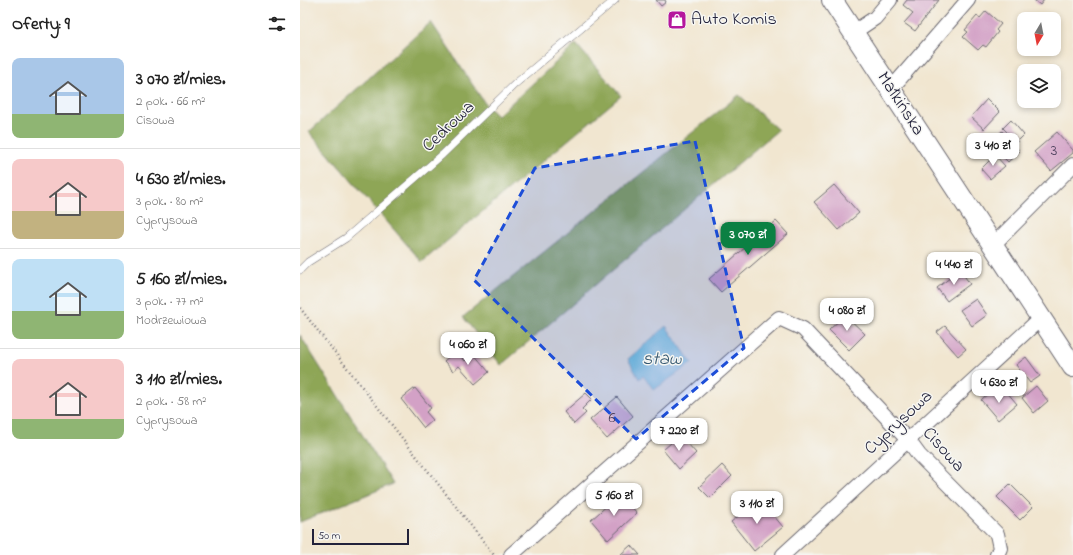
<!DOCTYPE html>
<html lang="pl">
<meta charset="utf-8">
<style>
body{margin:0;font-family:"Indie Flower",sans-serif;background:#f6f6f6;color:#222;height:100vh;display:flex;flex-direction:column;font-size:15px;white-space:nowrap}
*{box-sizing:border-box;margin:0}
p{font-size:13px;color:#767676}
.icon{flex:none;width:22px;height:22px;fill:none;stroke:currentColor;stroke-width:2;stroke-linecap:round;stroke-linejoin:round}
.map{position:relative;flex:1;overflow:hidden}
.details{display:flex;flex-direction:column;background:#fff;width:300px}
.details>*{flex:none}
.needle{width:26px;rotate:190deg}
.controls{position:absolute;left:717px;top:12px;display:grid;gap:8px}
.controls a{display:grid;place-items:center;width:44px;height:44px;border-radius:8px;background:#fff;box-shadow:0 2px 6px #0003;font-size:20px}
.scale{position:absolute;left:12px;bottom:10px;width:97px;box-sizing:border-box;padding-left:4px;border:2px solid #22223b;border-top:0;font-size:11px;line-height:14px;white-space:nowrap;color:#22223b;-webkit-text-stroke:3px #f6f6f2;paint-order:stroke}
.price{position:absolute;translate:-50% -34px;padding:0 9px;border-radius:8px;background:#fff;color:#222;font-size:13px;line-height:26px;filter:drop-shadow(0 1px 2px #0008)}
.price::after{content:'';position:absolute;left:50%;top:24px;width:12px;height:9px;margin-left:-6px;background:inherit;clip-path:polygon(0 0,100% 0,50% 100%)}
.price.on{background:#0b8043;color:#fff}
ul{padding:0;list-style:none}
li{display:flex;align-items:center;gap:12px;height:100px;padding:0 12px}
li+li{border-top:1px solid #e0e0e0}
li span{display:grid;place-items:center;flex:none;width:112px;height:80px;border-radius:8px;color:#555}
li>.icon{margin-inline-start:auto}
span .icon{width:48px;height:48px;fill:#fffc;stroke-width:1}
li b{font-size:17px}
h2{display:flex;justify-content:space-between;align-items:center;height:48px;padding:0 12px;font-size:17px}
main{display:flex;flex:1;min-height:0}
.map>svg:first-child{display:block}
.forest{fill:#8ea657;stroke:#586449}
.water{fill:#54bad2;stroke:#3b6e86}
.building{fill:#d3a1c6}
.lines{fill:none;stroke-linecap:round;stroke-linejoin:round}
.service-casing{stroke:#6a676f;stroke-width:8}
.minor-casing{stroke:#6a676f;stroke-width:16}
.secondary-casing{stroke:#6a676f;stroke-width:22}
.path{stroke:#6a676f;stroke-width:2.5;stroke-dasharray:1 3;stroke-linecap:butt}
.service{stroke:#fff;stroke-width:7}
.minor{stroke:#fff;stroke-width:14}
.secondary{stroke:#fff;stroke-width:20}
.marked{fill:#1d4ed8;fill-opacity:0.2;stroke:#1d4ed8;stroke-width:3;stroke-dasharray:8 5;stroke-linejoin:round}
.labels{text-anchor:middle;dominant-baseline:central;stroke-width:3;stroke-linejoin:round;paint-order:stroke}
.number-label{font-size:16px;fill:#4e425e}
.poi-label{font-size:18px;fill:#22223b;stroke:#f6f6f2;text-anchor:start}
.street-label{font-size:18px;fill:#22223b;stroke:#f6f6f2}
.water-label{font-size:19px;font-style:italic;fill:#345770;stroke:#f6f6f2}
</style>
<main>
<section class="details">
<h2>Oferty: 9<svg class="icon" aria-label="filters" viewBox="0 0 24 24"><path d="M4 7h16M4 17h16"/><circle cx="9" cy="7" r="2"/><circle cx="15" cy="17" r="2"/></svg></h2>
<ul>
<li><span style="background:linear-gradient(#a9c7e8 70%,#8fb573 0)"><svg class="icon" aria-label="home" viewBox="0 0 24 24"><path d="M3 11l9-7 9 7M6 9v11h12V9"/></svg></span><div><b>3 070 zł/mies.</b><p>2 pok. · 66 m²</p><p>Cisowa</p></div></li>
<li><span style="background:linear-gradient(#f6c9c9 65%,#c2b280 0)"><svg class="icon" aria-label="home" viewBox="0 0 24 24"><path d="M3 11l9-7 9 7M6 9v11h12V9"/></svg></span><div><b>4 630 zł/mies.</b><p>3 pok. · 80 m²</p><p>Cyprysowa</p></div></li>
<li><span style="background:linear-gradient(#bfe0f5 65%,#8fb573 0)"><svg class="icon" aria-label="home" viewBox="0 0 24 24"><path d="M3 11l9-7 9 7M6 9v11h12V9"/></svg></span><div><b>5 160 zł/mies.</b><p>3 pok. · 77 m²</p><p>Modrzewiowa</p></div></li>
<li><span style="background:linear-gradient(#f6c9c9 75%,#8fb573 0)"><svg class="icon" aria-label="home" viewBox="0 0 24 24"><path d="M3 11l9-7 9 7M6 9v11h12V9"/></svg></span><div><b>3 110 zł/mies.</b><p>2 pok. · 58 m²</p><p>Cyprysowa</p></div></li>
</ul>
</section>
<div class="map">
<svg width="773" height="555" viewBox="0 0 773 555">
<rect width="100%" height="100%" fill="#f6f6f2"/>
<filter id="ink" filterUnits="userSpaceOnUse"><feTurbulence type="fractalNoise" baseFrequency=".025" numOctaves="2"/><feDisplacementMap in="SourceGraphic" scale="8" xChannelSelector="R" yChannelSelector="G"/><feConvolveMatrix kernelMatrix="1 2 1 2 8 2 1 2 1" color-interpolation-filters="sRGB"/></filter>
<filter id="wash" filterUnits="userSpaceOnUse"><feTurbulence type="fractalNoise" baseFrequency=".012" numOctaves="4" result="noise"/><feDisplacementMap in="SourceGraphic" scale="16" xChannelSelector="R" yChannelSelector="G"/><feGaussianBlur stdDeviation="0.9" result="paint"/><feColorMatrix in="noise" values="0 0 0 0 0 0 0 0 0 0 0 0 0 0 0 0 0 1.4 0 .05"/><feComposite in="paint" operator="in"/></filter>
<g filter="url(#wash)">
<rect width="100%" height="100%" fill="#f1e6d0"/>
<!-- forest -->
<path class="forest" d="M131 22 186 105 197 116 276 44 321 96 122 262 9 132Z
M439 95 478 130 201 365 163 317Z
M0 335 93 484 0 522Z"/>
<!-- water -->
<path class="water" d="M366 326 392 363 354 390 343 376 339 379 328 359Z"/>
<g id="blocks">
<!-- building -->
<path class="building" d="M356 0H365L366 2 361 6Z
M607 0H639L615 31 604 23 613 13 603 5Z
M734 0H744L740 5Z
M686 11 701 24 696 30 698 32 686 47 683 45 678 50 663 37 668 32 665 30 677 16 680 18Z
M687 99 700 112 684 129 671 117Z
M711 120 724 135 717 142 703 128Z
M702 131 707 136 692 152 686 146Z
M757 132 773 150V153L751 171 734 152Z
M716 147 720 151 708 162 704 158Z
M695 155 705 166 690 179 681 169Z
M534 185 559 213 539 230 514 202Z
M476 221 488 234 421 292 409 279Z
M660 270 670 284 647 301 637 288Z
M676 299 687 315 672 326 660 310Z
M545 315 565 334 549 350 529 330Z
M645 326 666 349 658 356 637 332Z
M156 351 165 361 173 353 189 372 175 384 159 366 153 371 144 361Z
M726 357 740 376 730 383 716 365Z
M736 386 748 401 734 413 722 398Z
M115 388 131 408 126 412 133 420 124 428 101 399Z
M692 390 699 397 706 391 717 404 698 420 681 400Z
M286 393 292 399 282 409 286 413 274 424 264 412Z
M317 397 333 416 307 439 290 420Z
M380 435 396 453 379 469 363 450Z
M422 465 432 476 410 498 399 487Z
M710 484 733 507 720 520 697 497Z
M320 494 337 513 308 540 291 520Z
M460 499 483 527 454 551 431 522Z
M331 545 340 555H320Z"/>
</g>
</g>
<g filter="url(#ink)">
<use href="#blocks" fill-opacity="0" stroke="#6a676f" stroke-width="1"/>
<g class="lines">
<defs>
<path id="service" d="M0 270 8 262 46 238 142 155 215 84 315 0"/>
<path id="minor" d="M554 32 575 18 590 0
M590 90 668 0
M693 245 773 165
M211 555 479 318 503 329 608 440 619 455 697 534 700 548 697 555
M483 555 741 318"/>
<path id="secondary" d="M532 0 773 367"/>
</defs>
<!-- service casing -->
<use href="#service" class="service-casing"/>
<!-- minor casing -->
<use href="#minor" class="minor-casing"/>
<!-- secondary casing -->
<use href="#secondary" class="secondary-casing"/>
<!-- path -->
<path class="path" d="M0 308 194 555"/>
<!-- service -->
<use href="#service" class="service"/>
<!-- minor -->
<use href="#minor" class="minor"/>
<!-- secondary -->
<use href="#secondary" class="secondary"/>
</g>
</g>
<!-- marked area -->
<path class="marked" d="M395 141 444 348 336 439 174 280 235 168Z"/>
<!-- icons -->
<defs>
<symbol id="shop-square" viewBox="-11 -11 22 22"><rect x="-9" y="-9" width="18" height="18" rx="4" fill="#b5179e" stroke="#f6f6f2"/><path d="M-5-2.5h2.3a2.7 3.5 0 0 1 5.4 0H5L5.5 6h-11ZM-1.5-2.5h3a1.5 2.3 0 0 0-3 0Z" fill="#fff"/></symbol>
</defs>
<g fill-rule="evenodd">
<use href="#shop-square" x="366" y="9" width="22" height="22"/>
</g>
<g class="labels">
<!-- number labels -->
<g class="number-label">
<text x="754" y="151">3</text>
<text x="312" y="418">6</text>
</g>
<!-- poi labels -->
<g class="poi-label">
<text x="391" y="20">Auto Komis</text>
</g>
<!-- street labels -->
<g class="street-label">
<text transform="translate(600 104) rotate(57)">Małkińska</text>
<text transform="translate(149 127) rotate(-44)">Cedrowa</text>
<text transform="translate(599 423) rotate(-43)">Cyprysowa</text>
<text transform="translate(643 450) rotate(48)">Cisowa</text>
</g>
<!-- water labels -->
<g class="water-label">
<text x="362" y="359">staw</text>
</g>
</g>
</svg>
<div class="controls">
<a><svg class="needle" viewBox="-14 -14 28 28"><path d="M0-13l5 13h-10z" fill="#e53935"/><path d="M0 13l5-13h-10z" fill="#767676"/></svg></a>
<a><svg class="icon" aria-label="layers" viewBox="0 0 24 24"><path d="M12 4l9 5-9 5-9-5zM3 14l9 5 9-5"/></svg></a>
</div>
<div class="scale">50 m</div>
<b class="price" style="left:693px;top:167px">3 410 zł</b>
<b class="price on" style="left:448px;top:256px">3 070 zł</b>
<b class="price" style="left:654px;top:286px">4 440 zł</b>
<b class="price" style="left:547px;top:332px">4 080 zł</b>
<b class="price" style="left:168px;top:366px">4 060 zł</b>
<b class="price" style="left:699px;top:404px">4 630 zł</b>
<b class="price" style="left:379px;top:452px">7 220 zł</b>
<b class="price" style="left:314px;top:517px">5 160 zł</b>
<b class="price" style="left:457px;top:525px">3 110 zł</b>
</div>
</main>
